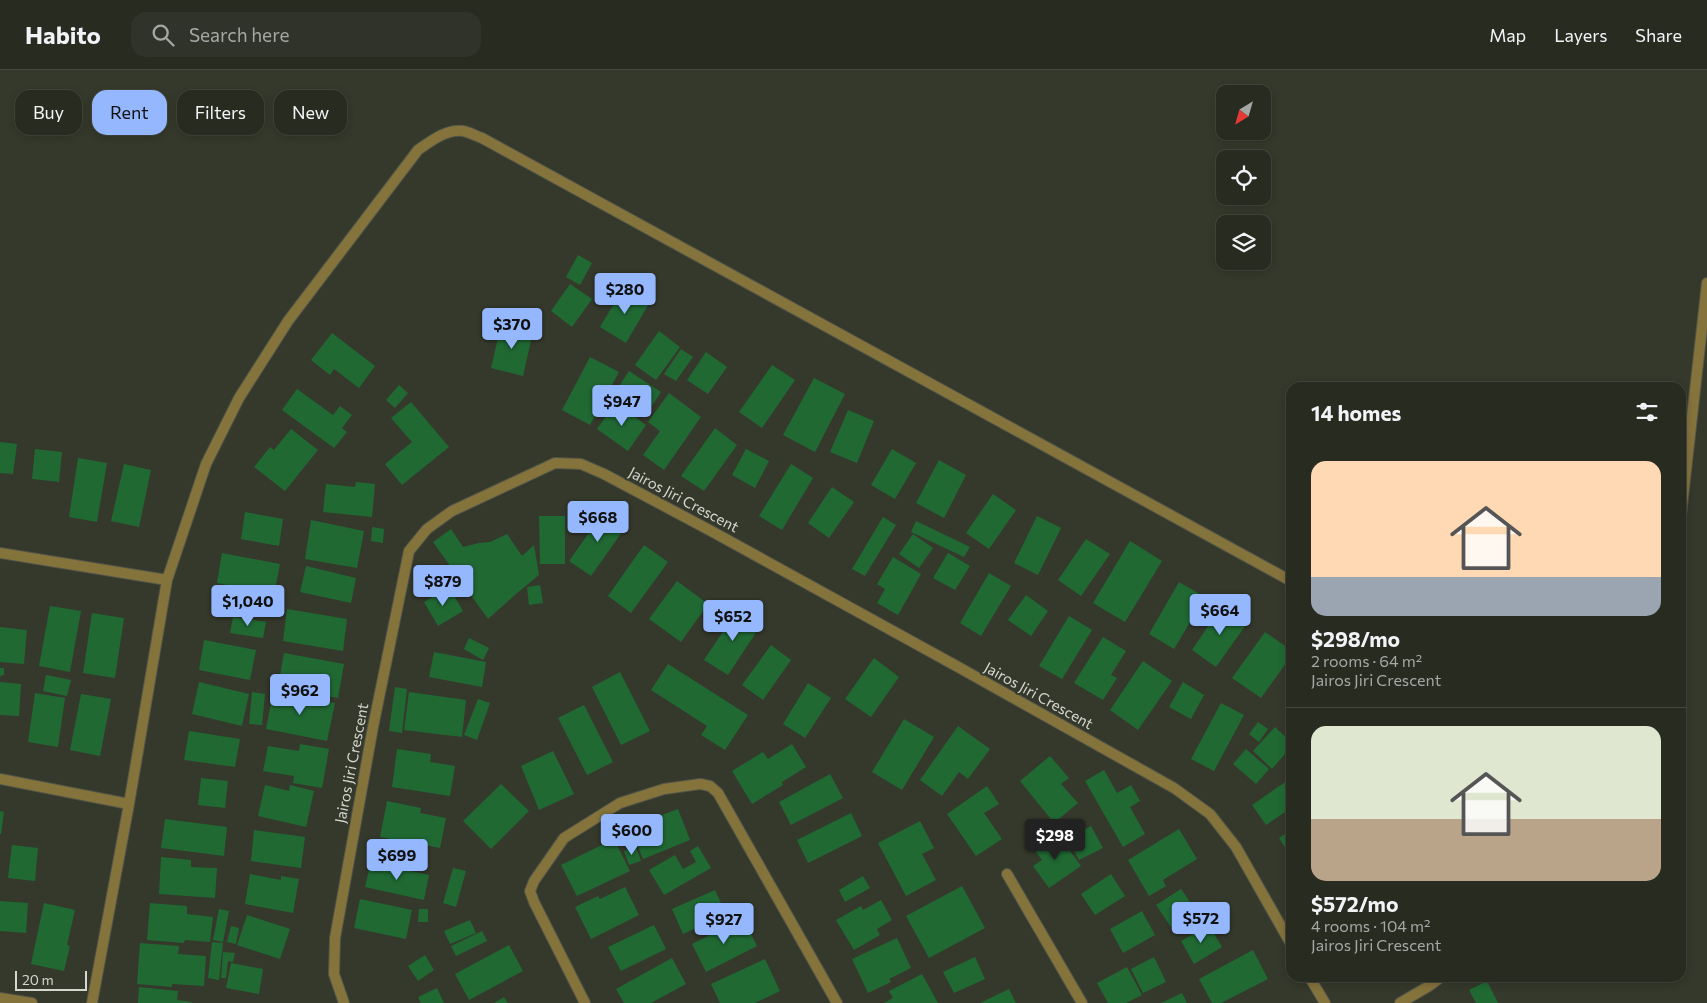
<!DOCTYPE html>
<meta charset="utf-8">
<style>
body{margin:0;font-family:Commissioner,sans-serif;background:#303329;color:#f1f3f6;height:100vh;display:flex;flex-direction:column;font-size:19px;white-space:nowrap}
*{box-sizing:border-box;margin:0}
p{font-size:16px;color:#a5a7a5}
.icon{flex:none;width:28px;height:28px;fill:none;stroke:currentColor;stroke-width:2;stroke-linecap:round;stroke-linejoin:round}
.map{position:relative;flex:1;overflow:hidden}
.side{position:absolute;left:1286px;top:312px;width:400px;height:600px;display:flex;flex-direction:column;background:#282b20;border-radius:15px;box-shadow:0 2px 8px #0003,0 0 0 1px #44473e}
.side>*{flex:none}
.hud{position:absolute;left:15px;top:20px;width:475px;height:45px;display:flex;gap:10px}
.needle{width:32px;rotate:217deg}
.buttons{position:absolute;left:1216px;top:15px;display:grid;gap:10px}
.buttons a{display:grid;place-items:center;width:55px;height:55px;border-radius:10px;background:#282b20;box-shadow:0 2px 8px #0003,0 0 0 1px #44473e;font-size:25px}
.scale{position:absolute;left:15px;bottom:12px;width:72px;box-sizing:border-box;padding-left:5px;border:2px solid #d5d7cf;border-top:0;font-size:14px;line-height:18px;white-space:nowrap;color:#d5d7cf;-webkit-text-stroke:4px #35392b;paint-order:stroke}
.price{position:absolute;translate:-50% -42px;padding:0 11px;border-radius:5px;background:#94b7fd;color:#111;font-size:16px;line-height:32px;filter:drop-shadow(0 1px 2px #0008)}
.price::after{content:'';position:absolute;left:50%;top:30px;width:15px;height:11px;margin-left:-8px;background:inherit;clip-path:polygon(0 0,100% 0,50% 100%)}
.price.selected{background:#222;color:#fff}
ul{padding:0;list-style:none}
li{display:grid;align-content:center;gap:10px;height:265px;padding:0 25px}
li+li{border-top:1px solid #44473e}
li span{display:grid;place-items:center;height:155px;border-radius:15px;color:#555}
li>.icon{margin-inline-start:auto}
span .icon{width:90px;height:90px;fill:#fffc;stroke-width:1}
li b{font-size:21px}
h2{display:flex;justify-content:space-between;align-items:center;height:60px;padding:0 25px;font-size:21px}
.tag{padding:0 18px;border-radius:15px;background:#282b20;box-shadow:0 2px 8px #0003,0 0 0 1px #44473e;font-size:18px;line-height:45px}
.tag.selected{background:#94b7fd;color:#111}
header{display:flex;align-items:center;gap:30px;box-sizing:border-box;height:70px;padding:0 25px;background:#282b20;border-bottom:1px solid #44473e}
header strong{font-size:24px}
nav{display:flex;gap:28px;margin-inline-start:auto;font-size:18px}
.search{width:350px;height:45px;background:#303329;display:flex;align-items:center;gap:12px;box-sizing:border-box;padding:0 18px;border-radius:15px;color:#a5a7a5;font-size:19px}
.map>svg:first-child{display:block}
.building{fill:#206933}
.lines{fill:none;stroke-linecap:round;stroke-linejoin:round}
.minor-casing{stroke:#525549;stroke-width:12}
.minor{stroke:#85733c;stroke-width:10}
.labels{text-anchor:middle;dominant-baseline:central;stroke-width:4;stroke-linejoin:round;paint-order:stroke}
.street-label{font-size:15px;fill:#d5d7cf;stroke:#35392b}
</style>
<header>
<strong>Habito</strong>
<div class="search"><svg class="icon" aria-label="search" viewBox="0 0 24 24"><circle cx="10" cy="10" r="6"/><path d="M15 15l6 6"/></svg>Search here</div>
<nav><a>Map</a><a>Layers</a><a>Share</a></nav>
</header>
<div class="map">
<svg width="1707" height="933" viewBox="0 0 1707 933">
<rect width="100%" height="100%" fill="#35392b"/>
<!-- building -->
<path class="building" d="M578 185 592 193 580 215 566 207Z
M570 214 592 229 572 257 551 241Z
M624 217 650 232 626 273 600 257Z
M501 255 533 262 523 306 491 298Z
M659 261 680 277 656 310 635 295Z
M332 263 375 296 359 318 334 299 330 305 311 290Z
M681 279 693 287 676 311 664 304Z
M706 282 727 297 708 324 687 310Z
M590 287 619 302 590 355 562 340Z
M772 295 795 310 762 358 739 342Z
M629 301 661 322 644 348 612 327Z
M814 308 845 324 815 382 783 365Z
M399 315 408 323 395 338 386 330Z
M297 319 333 345 340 336 352 345 342 358 347 362 334 378 282 340Z
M669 323 701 347 664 400 643 385 660 361 648 352Z
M411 332 449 377 402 415 385 394 412 372 391 348Z
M615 333 646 355 628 381 597 359Z
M848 340 874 351 857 393 830 382Z
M715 358 737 375 704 421 681 406Z
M291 359 318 380 285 421 254 397 270 377 274 380Z
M0 372 17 374 13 404 0 403Z
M35 379 62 382 59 412 32 409Z
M746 379 769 391 755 418 732 405Z
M892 379 916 393 895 429 871 415Z
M78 388 107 393 97 452 69 447Z
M939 390 966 405 944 448 916 433Z
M124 394 151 400 139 457 111 451Z
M791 394 813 408 782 460 759 446Z
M356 412 375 414 372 447 323 442 326 414 355 417Z
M832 417 854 432 829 468 808 453Z
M993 424 1016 440 989 479 966 463Z
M605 440 627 455 591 506 569 491Z
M245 442 283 449 279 476 241 469Z
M539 446H565V494H540Z
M1037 446 1061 458 1038 505 1014 493Z
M883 447 896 455 865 506 852 499Z
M311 450 364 461 357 498 305 489Z
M916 451 970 477 964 487 911 462Z
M372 457 384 459 383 473 371 471Z
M451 459 463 477 479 473 490 472 507 464 522 486 534 475 539 505 516 524 488 549 433 472Z
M913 464 933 478 919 498 899 484Z
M1086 469 1110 484 1081 526 1058 510Z
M1130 471 1162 491 1125 552 1093 533Z
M644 475 668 492 631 543 608 526Z
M222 483 280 494 274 525 217 513Z
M948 483 970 496 955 520 933 508Z
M893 487 921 504 898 545 877 533 885 519 877 514Z
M306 496 356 508 351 533 300 522Z
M989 503 1011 516 981 566 960 553Z
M677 511 708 534 681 572 649 549Z
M1179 512 1205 527 1174 579 1149 564Z
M540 515 543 533 529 535 527 517Z
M449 517 463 541 438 556 424 532Z
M1026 525 1048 541 1031 566 1008 550Z
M1223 534 1248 552 1216 597 1192 580Z
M50 536 81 541 70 602 39 596Z
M287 539 347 549 343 581 283 571Z
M738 539 761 555 728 605 704 590Z
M92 543 124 548 115 608 83 603Z
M1069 546 1092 560 1062 609 1039 596Z
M233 547 266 552 263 568 230 563Z
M0 557 27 560 24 594 0 592Z
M1265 562 1291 580V586L1261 628 1232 608Z
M1103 567 1126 581 1111 605 1117 608 1103 630 1074 613Z
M469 568 489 578 483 590 464 579Z
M204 570 256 580 250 610 199 600Z
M771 575 791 590 763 630 742 615Z
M434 582 486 592 482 617 429 607Z
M284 583 344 594 338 628 278 617Z
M874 588 899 607 871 647 845 629Z
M1143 591 1172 611 1138 660 1110 640Z
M668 594 748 645 725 680 701 665 707 656 651 620Z
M0 598H4V605L0 606Z
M620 602 650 661 621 675 592 617Z
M46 605 71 610 67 626 43 621Z
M0 612 21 614 19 646 0 645Z
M199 612 249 624 242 656 192 644Z
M1183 612 1204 625 1191 649 1169 637Z
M808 613 831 628 805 668 783 654Z
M395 617 407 619 402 663 389 661Z
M252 622 265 624 262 655 249 654Z
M273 622 335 633 327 671 266 659Z
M409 622 466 630 462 667 404 660Z
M35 623 65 628 58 677 28 672Z
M81 624 111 629 100 686 70 680Z
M478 629 490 633 477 670 464 665Z
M1221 633 1244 645 1214 701 1191 689Z
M584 635 613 692 587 705 558 648Z
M904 649 934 667 902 720 872 702Z
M1258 652 1268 659 1259 672 1249 664Z
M958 656 990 679 968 709 959 702 942 726 920 710Z
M1275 657 1291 672V677L1272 699 1253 681Z
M189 661 240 669 235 697 184 690Z
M300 674 329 679 322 718 293 713 294 706 263 701 268 676 299 681Z
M792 674 806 697 782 712 783 715 752 734 732 701 763 682 768 689Z
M397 679 431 684 430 692 455 696 450 726 392 717Z
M1246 679 1269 699 1256 714 1233 694Z
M553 681 574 724 539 740 521 696Z
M1050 686 1069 708 1061 714 1078 733 1054 753 1020 711Z
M1104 700 1117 723 1131 715 1140 731 1130 737 1145 764 1123 777 1085 711Z
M830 704 843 728 791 755 779 732Z
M201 708 228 711 225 738 198 735Z
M1291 708V738L1266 755 1252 735Z
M501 714 529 741 491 779 463 751Z
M265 715 289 721 290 715 314 721 306 757 258 746Z
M987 716 999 734 984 743 1002 769 976 786 947 744Z
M387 731 421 738 420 743 446 748 440 778 380 767Z
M678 739 690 770 643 789 630 757Z
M0 741 4 742 1 764H0Z
M851 743 862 766 808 793 797 770Z
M165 749 227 757 224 786 161 778Z
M920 751 934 778 922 784 936 810 906 826 878 773Z
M1091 756 1103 778 1079 790 1068 768Z
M1179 759 1197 789 1163 810 1166 816 1149 826 1128 790Z
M254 760 305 767 301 798 251 791Z
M1291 760V787L1279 768Z
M1057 763 1081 796 1049 818 1033 796 1042 790 1034 779Z
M614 769 630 801 577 826 561 795Z
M378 774 400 776 398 789 376 786Z
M12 775 38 778 35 811 8 808Z
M698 776 711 798 664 825 649 800 675 785 683 799 696 792 690 781Z
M636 777 641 791 629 795 624 781Z
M161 787 191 790V797L217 798 215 828 159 824Z
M371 792 429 805 424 830 365 817Z
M453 798 466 801 456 837 443 833Z
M250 804 281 810V806L299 809 293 843 245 834Z
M1111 804 1125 826 1095 845 1081 824Z
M863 806 870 818 845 832 839 820Z
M962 816 985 858 929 888 906 846Z
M625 817 639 845 591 869 575 837 598 826 600 829Z
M1181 819 1196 840 1171 857 1156 835Z
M715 820 726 844 683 864 672 839Z
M360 829 412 840 406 869 354 858Z
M881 830 892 850 877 859 880 865 854 880 836 850 861 836 863 840Z
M0 831 28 833 26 863 0 861Z
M44 833 75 840 67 875 70 876 64 901 31 894Z
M150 833 187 836V844L213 847 210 872 185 870 184 873 147 870Z
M219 839 229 841 223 872 213 870Z
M419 839H428V852H418Z
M1142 841 1155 865 1123 883 1110 859Z
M247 845 290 859 280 889 237 875Z
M743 848 757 876 706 902 692 874Z
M470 850 476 863 450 874 444 861Z
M654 855 666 879 621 901 608 877Z
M1209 855 1222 877 1194 894 1181 871Z
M231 856 239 858 236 874 227 872Z
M482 861 487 871 456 886 451 876Z
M897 868 911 898 889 909 891 912 868 923 852 889Z
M212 872 223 873 219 910 208 908Z
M140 873 179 876 178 884 206 886 204 916 172 914V917L137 914Z
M509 875 523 901 469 930 455 904Z
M1253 880 1268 909 1221 933H1212L1199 909Z
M223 882 235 883 233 892 228 891 226 908H221Z
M425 885 434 900 418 911 408 896Z
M975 887 985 909 954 923 943 902Z
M1154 887 1166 912 1143 923 1131 899Z
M672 888 686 914 651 933H624L616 919Z
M765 889 780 921 755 933H720L711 914Z
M231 893 263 899 259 924 226 918Z
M1127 897 1142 925 1126 933H1108L1097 913Z
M922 904 938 933H884L893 928 889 921Z
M1487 911 1498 933H1476L1469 920Z
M139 917 178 921 177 930 192 932V933H138Z
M437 918 444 933H421L418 927Z
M1009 919 1016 933H980Z
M1182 923 1187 933H1161Z
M504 927 508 933H494Z"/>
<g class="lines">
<defs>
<path id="minor" d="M1681 445 1707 213
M0 483 167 510 129 734 92 933
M167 510 206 394 239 328 288 251 418 80C431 71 446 59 463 61 469 62 476 66 482 68L1291 511
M0 709 129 734
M1007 804 1082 933
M1310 908 1325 933
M0 928 32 933
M344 933 334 904 335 868 373 657 409 481 427 459 452 441 555 393 581 394 604 404 713 462 960 598 1174 718 1210 744 1236 777 1291 874
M585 933 534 832 530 821 534 811 564 768 620 733 664 719 700 714 710 716 718 723 837 933
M1400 933 1429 916 1440 908"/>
</defs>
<!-- minor casing -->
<use href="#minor" class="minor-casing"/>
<!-- minor -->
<use href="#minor" class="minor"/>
</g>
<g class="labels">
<!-- street labels -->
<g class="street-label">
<text transform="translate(684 429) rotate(28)">Jairos Jiri Crescent</text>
<text transform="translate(1039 625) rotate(29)">Jairos Jiri Crescent</text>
<text transform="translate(351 693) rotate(-79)">Jairos Jiri Crescent</text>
</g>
</g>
</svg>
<div class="buttons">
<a><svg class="needle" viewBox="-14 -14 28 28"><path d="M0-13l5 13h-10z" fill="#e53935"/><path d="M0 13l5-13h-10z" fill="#a5a7a5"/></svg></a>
<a><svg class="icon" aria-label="locate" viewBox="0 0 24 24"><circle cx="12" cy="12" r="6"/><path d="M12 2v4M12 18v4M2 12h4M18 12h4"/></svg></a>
<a><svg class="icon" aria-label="layers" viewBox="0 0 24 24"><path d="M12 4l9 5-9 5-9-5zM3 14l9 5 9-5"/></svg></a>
</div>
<div class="scale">20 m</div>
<b class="price" style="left:625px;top:245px">$280</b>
<b class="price" style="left:512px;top:280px">$370</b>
<b class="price" style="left:622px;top:357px">$947</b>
<b class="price" style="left:598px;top:473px">$668</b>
<b class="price" style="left:443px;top:537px">$879</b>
<b class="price" style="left:248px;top:557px">$1,040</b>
<b class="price" style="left:1220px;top:566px">$664</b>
<b class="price" style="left:733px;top:572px">$652</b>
<b class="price" style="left:300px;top:646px">$962</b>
<b class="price" style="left:632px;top:786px">$600</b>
<b class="price selected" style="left:1055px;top:791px">$298</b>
<b class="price" style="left:397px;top:811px">$699</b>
<b class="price" style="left:1201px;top:874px">$572</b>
<b class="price" style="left:724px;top:875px">$927</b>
<div class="hud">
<a class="tag">Buy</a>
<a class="tag selected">Rent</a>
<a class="tag">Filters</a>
<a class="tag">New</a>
</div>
<section class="side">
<h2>14 homes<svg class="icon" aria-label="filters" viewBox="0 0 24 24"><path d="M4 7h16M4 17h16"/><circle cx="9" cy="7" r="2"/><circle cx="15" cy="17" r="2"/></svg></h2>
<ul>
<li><span style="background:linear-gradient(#ffd9b3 75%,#9aa5b1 0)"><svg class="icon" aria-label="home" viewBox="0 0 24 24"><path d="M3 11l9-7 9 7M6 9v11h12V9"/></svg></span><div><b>$298/mo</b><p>2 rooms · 64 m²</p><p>Jairos Jiri Crescent</p></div></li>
<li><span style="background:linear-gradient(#dfe7d0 60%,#b9a48a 0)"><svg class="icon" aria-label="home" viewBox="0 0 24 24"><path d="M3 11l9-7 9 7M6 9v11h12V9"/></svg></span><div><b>$572/mo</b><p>4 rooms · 104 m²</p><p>Jairos Jiri Crescent</p></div></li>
</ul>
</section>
</div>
